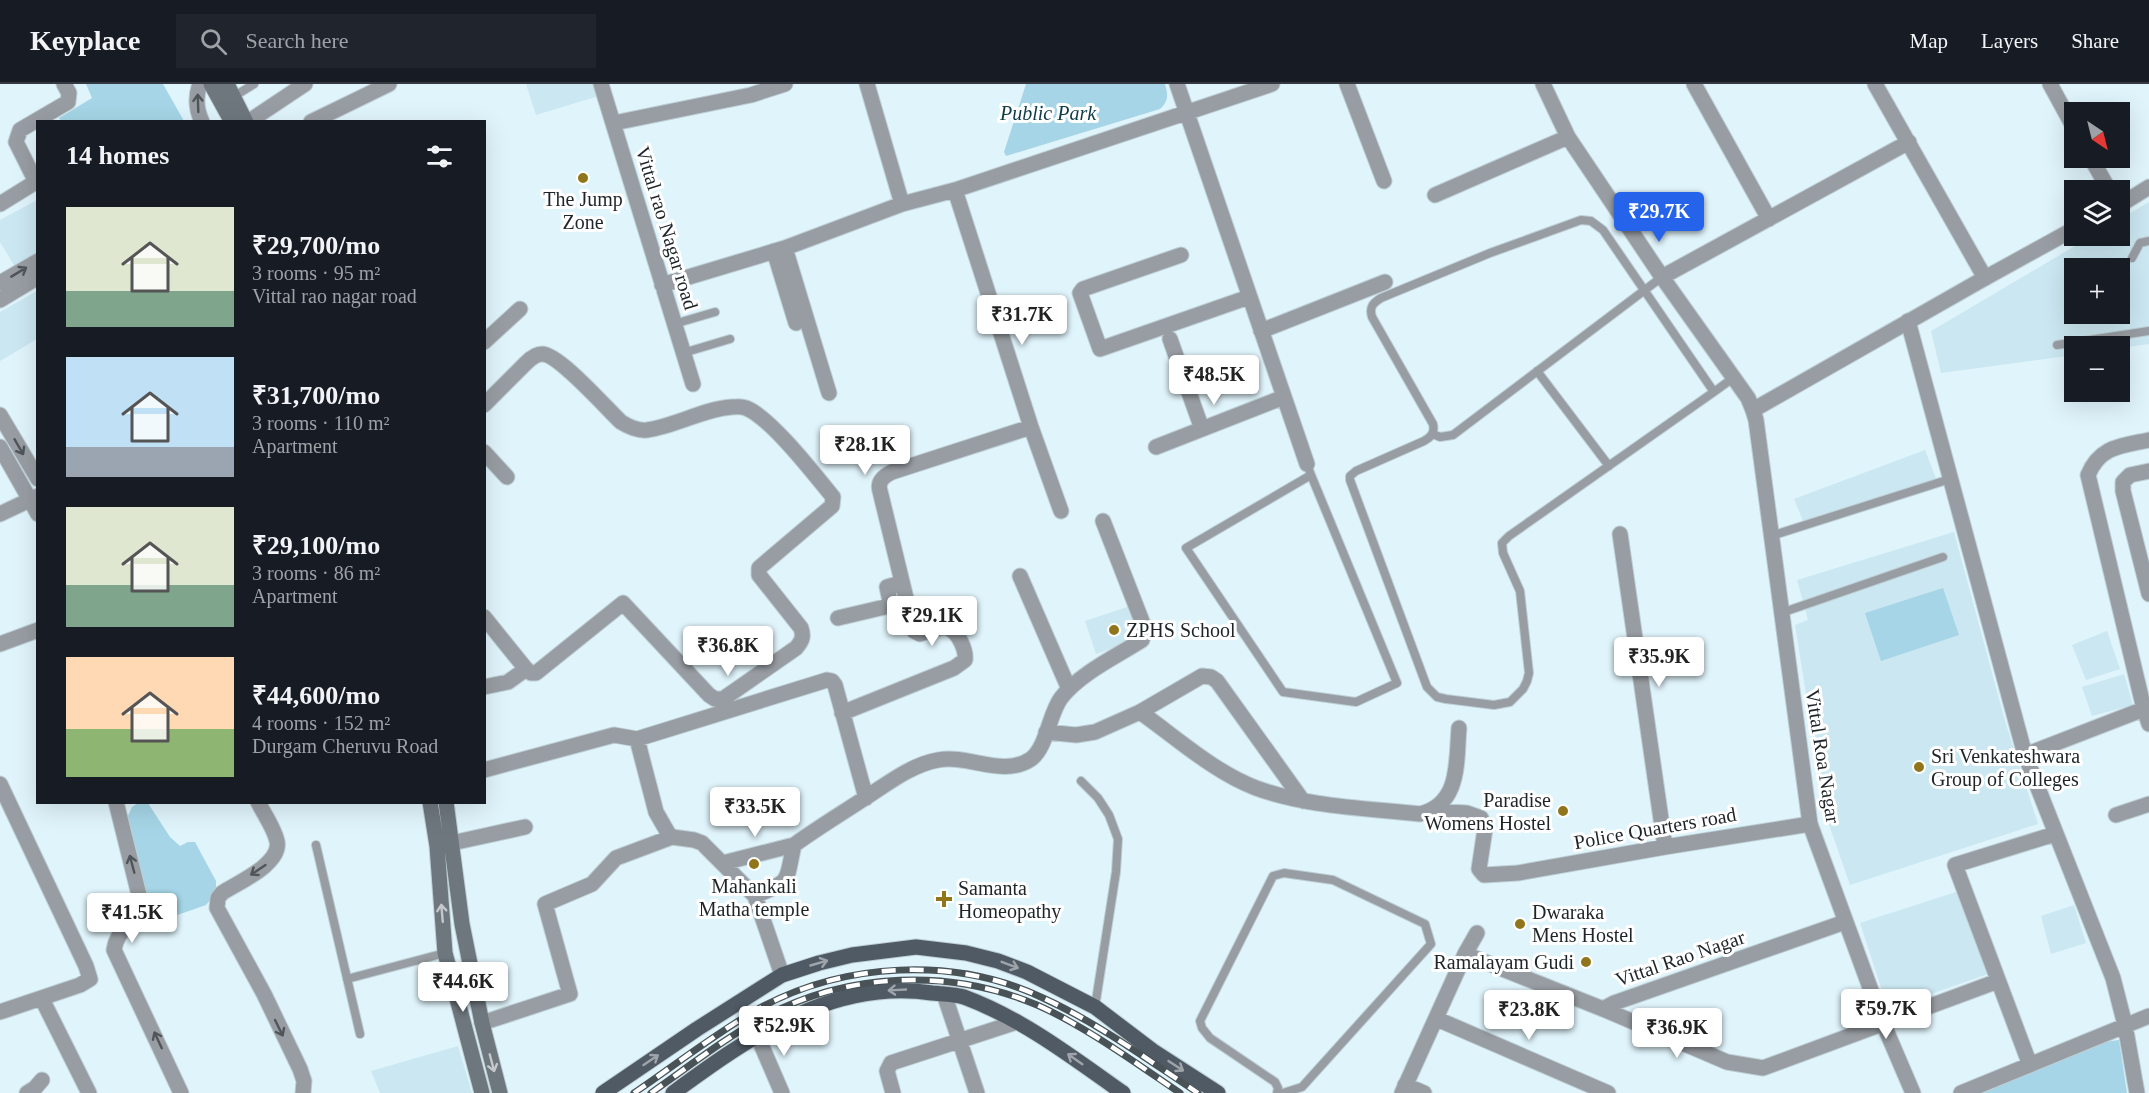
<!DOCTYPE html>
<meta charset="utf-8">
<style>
body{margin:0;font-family:Georgia,serif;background:#20242c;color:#f1f3f6;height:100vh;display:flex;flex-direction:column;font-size:22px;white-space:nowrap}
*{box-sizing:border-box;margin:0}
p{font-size:20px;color:#9ea1a6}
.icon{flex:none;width:33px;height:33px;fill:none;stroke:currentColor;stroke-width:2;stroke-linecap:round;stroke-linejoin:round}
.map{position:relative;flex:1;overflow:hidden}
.drawer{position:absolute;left:36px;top:36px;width:450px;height:684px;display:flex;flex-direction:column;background:#171b24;border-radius:0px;box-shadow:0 6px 24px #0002}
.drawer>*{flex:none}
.needle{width:39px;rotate:145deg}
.tools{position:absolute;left:2064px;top:18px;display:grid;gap:12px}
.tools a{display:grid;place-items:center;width:66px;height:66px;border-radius:0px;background:#171b24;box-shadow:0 6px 24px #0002;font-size:30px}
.price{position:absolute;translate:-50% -51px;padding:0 14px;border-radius:6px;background:#fff;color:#222;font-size:20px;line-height:39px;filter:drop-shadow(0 2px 3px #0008)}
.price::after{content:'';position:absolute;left:50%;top:36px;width:18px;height:14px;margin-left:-9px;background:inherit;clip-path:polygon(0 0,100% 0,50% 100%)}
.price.selected{background:#2563eb;color:#fff}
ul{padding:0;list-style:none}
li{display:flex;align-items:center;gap:18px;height:150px;padding:0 30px}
li span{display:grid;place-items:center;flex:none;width:168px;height:120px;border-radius:0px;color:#555}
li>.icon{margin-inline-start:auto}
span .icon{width:72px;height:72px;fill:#fffc;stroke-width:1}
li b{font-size:26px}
h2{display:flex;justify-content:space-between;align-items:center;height:72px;padding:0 30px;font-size:26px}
header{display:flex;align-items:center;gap:36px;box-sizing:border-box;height:84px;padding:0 30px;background:#171b24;border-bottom:2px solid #363941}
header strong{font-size:28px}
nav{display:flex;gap:33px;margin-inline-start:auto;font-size:21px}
.search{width:420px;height:54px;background:#20242c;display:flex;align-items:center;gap:15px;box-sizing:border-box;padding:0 21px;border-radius:0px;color:#9ea1a6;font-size:22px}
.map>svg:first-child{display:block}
.built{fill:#cbe7f1;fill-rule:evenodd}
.green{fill:#a5d5e6}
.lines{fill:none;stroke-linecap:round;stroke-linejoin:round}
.service-casing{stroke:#bdcfd5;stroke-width:10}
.minor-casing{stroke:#bdcfd5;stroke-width:17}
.tertiary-casing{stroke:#bdcfd5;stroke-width:17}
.secondary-casing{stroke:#bdcfd5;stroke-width:17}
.primary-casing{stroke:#bdcfd5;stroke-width:17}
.service{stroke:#989da3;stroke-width:8}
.minor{stroke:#989da3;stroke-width:15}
.tertiary{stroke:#989da3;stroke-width:15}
.secondary{stroke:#6e767e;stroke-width:15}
.primary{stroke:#505a64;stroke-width:15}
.rail-casing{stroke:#495357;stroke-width:7}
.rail{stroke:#fff;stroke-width:4.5;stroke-dasharray:14;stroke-linecap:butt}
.oneway{stroke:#4f5559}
.oneway2{stroke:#c5c8cb}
.oneway3{stroke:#9fa4aa}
.poi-dot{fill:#90751a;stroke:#fff;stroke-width:2}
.labels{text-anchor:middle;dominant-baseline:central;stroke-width:6;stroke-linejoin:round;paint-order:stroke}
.park-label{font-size:20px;font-style:italic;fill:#0f3b47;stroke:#fff}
.poi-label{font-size:20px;fill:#1e2528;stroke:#fff;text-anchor:start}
.street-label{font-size:20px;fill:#1e2528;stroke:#fff}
</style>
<header>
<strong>Keyplace</strong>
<div class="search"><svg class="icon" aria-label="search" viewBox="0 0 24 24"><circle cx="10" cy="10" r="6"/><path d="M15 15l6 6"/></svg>Search here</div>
<nav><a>Map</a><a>Layers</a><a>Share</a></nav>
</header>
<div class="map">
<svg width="2149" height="1009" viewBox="0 0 2149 1009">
<rect width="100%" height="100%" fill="#e0f4fb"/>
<!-- built -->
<path class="built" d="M526 0H598L602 11 536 31Z
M37 116V175L17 186 0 158V136Z
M2149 118V260L2120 264V262H2074V271L1941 289 1931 247 2092 152H2120V135ZM2074 184H2120V230H2074Z
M37 207V255L0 277V228Z
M1925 366 1937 397 1805 442 1794 415Z
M1954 448 2005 637 2038 740 1850 801 1825 729 1795 541 1808 536 1797 496Z
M1130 522 1141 554 1096 570 1085 537Z
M2107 547 2120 585 2086 596 2072 561Z
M2124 590 2133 621 2092 632 2082 603Z
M1959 807 1988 890 1888 925 1860 839Z
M2074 821 2086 859 2051 870 2041 832Z
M458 962 472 1009H380L371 987Z"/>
<!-- green -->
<path class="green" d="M86 0H163L184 37H61L59 34 92 14Z
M1026 0H1165C1168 10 1169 17 1160 25L1006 72 1004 68Z
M1943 504 1959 551 1881 577 1865 529Z
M138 719H148L170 753 180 762 188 758H195L216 797V809L206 821 143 843 140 839 148 818 126 736 132 723Z
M2119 956 2127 1009H1974L2104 958Z"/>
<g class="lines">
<defs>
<path id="service" d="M233 13 254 0
M2132 174 2140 159 2149 157
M674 240 715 228
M2057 261 2149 247
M683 269 730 255
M1537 287 1609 382
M1714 308 1603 146 1591 137 1581 136 1490 169 1381 214C1373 219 1369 223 1372 233L1433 340C1435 349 1431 353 1424 357L1356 387 1350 392V396L1427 603 1437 613 1446 615 1494 621 1510 618 1523 605 1527 597 1529 589 1520 507 1503 469 1502 459 1509 452 1718 305 1733 294
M1433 350 1440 353 1453 351 1662 193
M1307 380 1311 391 1186 464 1283 608 1356 618 1397 599 1311 391
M1771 452 1950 395
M1781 529 1943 473
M1081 697 1098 714 1109 731 1118 755 1116 788 1095 923
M316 761 360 950
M347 895 445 869
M1277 1009 1278 1004 1275 998 1210 954 1202 944 1200 937 1273 792 1284 789 1333 796 1425 840 1431 860 1302 1003 1283 1009"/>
<path id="minor" d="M601 0 693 300
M867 0 902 120
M1177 0 1307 380
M1347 0 1384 97
M1543 0 1568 53 1662 193 1748 314 1753 326
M1694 0 1769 135
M1875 0 1985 194
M2050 0 2074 44
M248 38 305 0
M311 38 389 0
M614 39 751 11 785 0
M2091 74 2109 106
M955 106 1031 343 1061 427
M1435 111 1568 53
M0 120 34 99 33 92 16 58 20 46 68 18 69 9 64 0
M785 164 829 309
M774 167 796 239
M1181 171 1083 205 1080 209 1100 265 1249 213
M1662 193 1909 58
M662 201 785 164 902 120 955 106 1272 0
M1908 237 2025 671 2113 894 2125 941 2137 1009
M1261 247 1385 198
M1170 255 1202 345
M484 258 520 225
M484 321 526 279C530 275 536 270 542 270 559 270 607 325 621 338 629 343 637 347 647 346 676 342 703 325 732 323 737 323 741 322 746 324 770 333 815 391 833 413L832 422 759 484V491L801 544C804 553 802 557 796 564L723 615H715L709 611 623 519 536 589H531L526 585 484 533
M2149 356C2121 362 2100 362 2088 391L2144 625 2149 640
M1156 363 1284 313
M484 368 507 393
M2149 387 2130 391 2123 398V407L2149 510
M0 430 38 412
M1620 450 1665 763
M1020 492 1069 605
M891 522 887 503 901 499
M838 534 906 518
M484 603 508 598 526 585
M1140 628C1177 654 1214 688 1256 704 1308 723 1366 724 1420 730 1461 720 1456 677 1459 644
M842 629 954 584 965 576C966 569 964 564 961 558 950 536 938 544 920 550L914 547 880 407C877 397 884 392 892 388L1031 343
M1046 648 1076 651 1095 648 1140 628 1202 592 1211 593 1217 597 1303 717
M637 655 656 728 668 749 672 753 694 756 702 759 755 812 782 891
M2025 671 2144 625
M484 686 614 651 637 655 827 596 832 597 835 601 866 714
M0 700 86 882 90 895 80 901 0 928
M116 718 140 815C136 840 117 844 114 866L181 1009
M258 718C264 730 274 744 277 757 282 780 237 799 222 809L218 814 217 824 264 910 300 985 304 997 303 1009
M1433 727 1467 729 1481 734 1485 745 1479 785 1484 791 1518 789 1665 763 1810 740
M2116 731 2149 720
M452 759 525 743
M723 779 794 761
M755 812C793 795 785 800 794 761 816 745 839 731 862 716 886 701 910 681 938 676 969 670 1003 694 1031 675 1047 663 1049 630 1061 614 1079 590 1117 572 1142 556L1145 545 1103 437
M1465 870 1603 925 1614 919 1845 838
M944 910 977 1009
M42 915 89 1009
M1603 925 1727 978 1763 984 1998 897
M1437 935 1608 1009
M482 939 570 910 545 820 592 800 616 774 672 753
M757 951 782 1009
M2030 981 1955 781 2055 750
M1405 1001 1424 1009
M27 1009 35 1004 42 996
M893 1009 887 987 891 979 1017 938
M1402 1009 1465 870 1477 849
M1961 1009 2149 932"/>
<path id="tertiary" d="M200 0C195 13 196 25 202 38
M2120 121 2149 103
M0 199 38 177
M0 216 38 193
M0 331 38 395
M0 363 38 430
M0 560 38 546
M1913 1009 1883 939 1810 740 1756 336 1753 326 1985 194 2074 145"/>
<path id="secondary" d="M211 0 232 38
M227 0 246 38
M430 718 437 762 445 869 482 1009
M446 718 462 840 482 939 500 1009"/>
<path id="primary" d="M603 1009 697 945 782 891 819 879 852 871 916 863 966 869 998 877 1027 888 1095 923 1153 967 1218 1009
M673 1009C749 953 833 894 932 909 942 910 954 910 964 913 1023 935 1072 973 1123 1009"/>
</defs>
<!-- service casing -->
<use href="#service" class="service-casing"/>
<!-- minor casing -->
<use href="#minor" class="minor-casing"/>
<!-- tertiary casing -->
<use href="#tertiary" class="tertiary-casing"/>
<!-- secondary casing -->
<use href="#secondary" class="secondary-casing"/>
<!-- primary casing -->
<use href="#primary" class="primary-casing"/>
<!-- service -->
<use href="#service" class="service"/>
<!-- minor -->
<use href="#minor" class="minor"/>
<!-- tertiary -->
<use href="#tertiary" class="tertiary"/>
<!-- secondary -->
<use href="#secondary" class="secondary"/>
<!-- primary -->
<use href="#primary" class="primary"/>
<defs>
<path id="rail" d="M634 1009C675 981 715 950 758 925 843 878 955 872 1043 914 1098 939 1148 976 1198 1009
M651 1009C688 983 725 954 764 933 848 888 950 884 1037 921 1085 942 1137 980 1180 1009"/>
</defs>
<!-- rail casing -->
<use href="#rail" class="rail-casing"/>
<!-- rail -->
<use href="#rail" class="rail"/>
</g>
<!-- one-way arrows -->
<defs><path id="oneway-shaft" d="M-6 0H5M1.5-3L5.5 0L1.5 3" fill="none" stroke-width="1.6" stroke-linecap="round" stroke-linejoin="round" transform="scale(1.5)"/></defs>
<g class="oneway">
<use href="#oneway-shaft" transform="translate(198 19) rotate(-92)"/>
<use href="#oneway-shaft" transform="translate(19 188) rotate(-31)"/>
<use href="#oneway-shaft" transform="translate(19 363) rotate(60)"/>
<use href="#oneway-shaft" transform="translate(132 780) rotate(-105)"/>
<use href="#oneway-shaft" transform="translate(258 786) rotate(146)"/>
<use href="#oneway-shaft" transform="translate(279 944) rotate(64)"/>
<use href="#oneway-shaft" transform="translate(158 956) rotate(-115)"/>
</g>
<g class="oneway2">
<use href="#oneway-shaft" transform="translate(442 829) rotate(-95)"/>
<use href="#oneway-shaft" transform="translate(492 979) rotate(75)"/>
</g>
<g class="oneway3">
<use href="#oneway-shaft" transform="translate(819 879) rotate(-16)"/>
<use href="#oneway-shaft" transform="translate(1010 881) rotate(21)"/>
<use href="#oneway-shaft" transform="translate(897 906) rotate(177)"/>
<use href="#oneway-shaft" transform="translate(1075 975) rotate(-145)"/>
<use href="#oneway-shaft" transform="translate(651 976) rotate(-34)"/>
<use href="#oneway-shaft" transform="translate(1176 982) rotate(33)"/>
</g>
<!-- markers -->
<g class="poi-dot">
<circle cx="583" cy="94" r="6"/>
<circle cx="1114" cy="546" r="6"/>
<circle cx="1919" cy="683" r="6"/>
<circle cx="1563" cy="727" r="6"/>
<circle cx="754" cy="780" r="6"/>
<path d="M941 806h6v6h6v6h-6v6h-6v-6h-6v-6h6z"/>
<circle cx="1520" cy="840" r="6"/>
<circle cx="1586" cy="878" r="6"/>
</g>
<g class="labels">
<!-- park labels -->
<g class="park-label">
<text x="1048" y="29">Public Park</text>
</g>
<!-- poi labels -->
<g class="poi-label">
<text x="583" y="115" text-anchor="middle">The Jump<tspan x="583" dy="23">Zone</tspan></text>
<text x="1126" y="546">ZPHS School</text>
<text x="1931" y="672">Sri Venkateshwara<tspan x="1931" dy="23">Group of Colleges</tspan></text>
<text x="1551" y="716" text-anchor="end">Paradise<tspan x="1551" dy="23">Womens Hostel</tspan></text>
<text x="754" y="802" text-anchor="middle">Mahankali<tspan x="754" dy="23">Matha temple</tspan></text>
<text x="958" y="804">Samanta<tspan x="958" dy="23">Homeopathy</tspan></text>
<text x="1532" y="828">Dwaraka<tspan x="1532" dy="23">Mens Hostel</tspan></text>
<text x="1574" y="878" text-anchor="end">Ramalayam Gudi</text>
</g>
<!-- street labels -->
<g class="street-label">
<text transform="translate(667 144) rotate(73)">Vittal rao Nagar road</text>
<text transform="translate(1823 672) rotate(81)">Vittal Roa Nagar</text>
<text transform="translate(1655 744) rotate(-10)">Police Quarters road</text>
<text transform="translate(1680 874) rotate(-19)">Vittal Rao Nagar</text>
</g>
</g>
</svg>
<div class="tools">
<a><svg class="needle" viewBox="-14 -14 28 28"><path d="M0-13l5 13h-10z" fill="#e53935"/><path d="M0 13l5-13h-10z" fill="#9ea1a6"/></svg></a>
<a><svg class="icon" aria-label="layers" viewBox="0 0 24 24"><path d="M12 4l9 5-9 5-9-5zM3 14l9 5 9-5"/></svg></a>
<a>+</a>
<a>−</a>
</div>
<b class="price selected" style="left:1659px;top:159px">₹29.7K</b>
<b class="price" style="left:1022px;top:262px">₹31.7K</b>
<b class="price" style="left:1214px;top:322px">₹48.5K</b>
<b class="price" style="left:865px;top:392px">₹28.1K</b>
<b class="price" style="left:932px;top:563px">₹29.1K</b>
<b class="price" style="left:728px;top:593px">₹36.8K</b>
<b class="price" style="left:1659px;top:604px">₹35.9K</b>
<b class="price" style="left:755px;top:754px">₹33.5K</b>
<b class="price" style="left:132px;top:860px">₹41.5K</b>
<b class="price" style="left:463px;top:929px">₹44.6K</b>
<b class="price" style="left:1886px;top:956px">₹59.7K</b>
<b class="price" style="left:1529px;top:957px">₹23.8K</b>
<b class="price" style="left:784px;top:973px">₹52.9K</b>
<b class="price" style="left:1677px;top:975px">₹36.9K</b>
<section class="drawer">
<h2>14 homes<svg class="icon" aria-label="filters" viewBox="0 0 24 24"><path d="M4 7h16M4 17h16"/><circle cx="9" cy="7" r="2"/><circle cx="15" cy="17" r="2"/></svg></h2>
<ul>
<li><span style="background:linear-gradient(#dfe7d0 70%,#7fa58c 0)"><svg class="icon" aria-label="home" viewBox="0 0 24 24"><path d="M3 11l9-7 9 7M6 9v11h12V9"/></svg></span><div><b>₹29,700/mo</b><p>3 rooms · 95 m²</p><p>Vittal rao nagar road</p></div></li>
<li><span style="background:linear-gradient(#bfe0f5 75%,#9aa5b1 0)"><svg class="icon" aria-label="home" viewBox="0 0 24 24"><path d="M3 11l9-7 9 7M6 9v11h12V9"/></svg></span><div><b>₹31,700/mo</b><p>3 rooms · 110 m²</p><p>Apartment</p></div></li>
<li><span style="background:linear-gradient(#dfe7d0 65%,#7fa58c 0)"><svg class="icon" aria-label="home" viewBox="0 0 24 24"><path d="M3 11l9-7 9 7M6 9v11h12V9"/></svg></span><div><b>₹29,100/mo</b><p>3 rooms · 86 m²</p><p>Apartment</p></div></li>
<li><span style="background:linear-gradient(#ffd9b3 60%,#8fb573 0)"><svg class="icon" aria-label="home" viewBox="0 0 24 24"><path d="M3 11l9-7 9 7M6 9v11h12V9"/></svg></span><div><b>₹44,600/mo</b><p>4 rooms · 152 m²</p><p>Durgam Cheruvu Road</p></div></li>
</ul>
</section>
</div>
